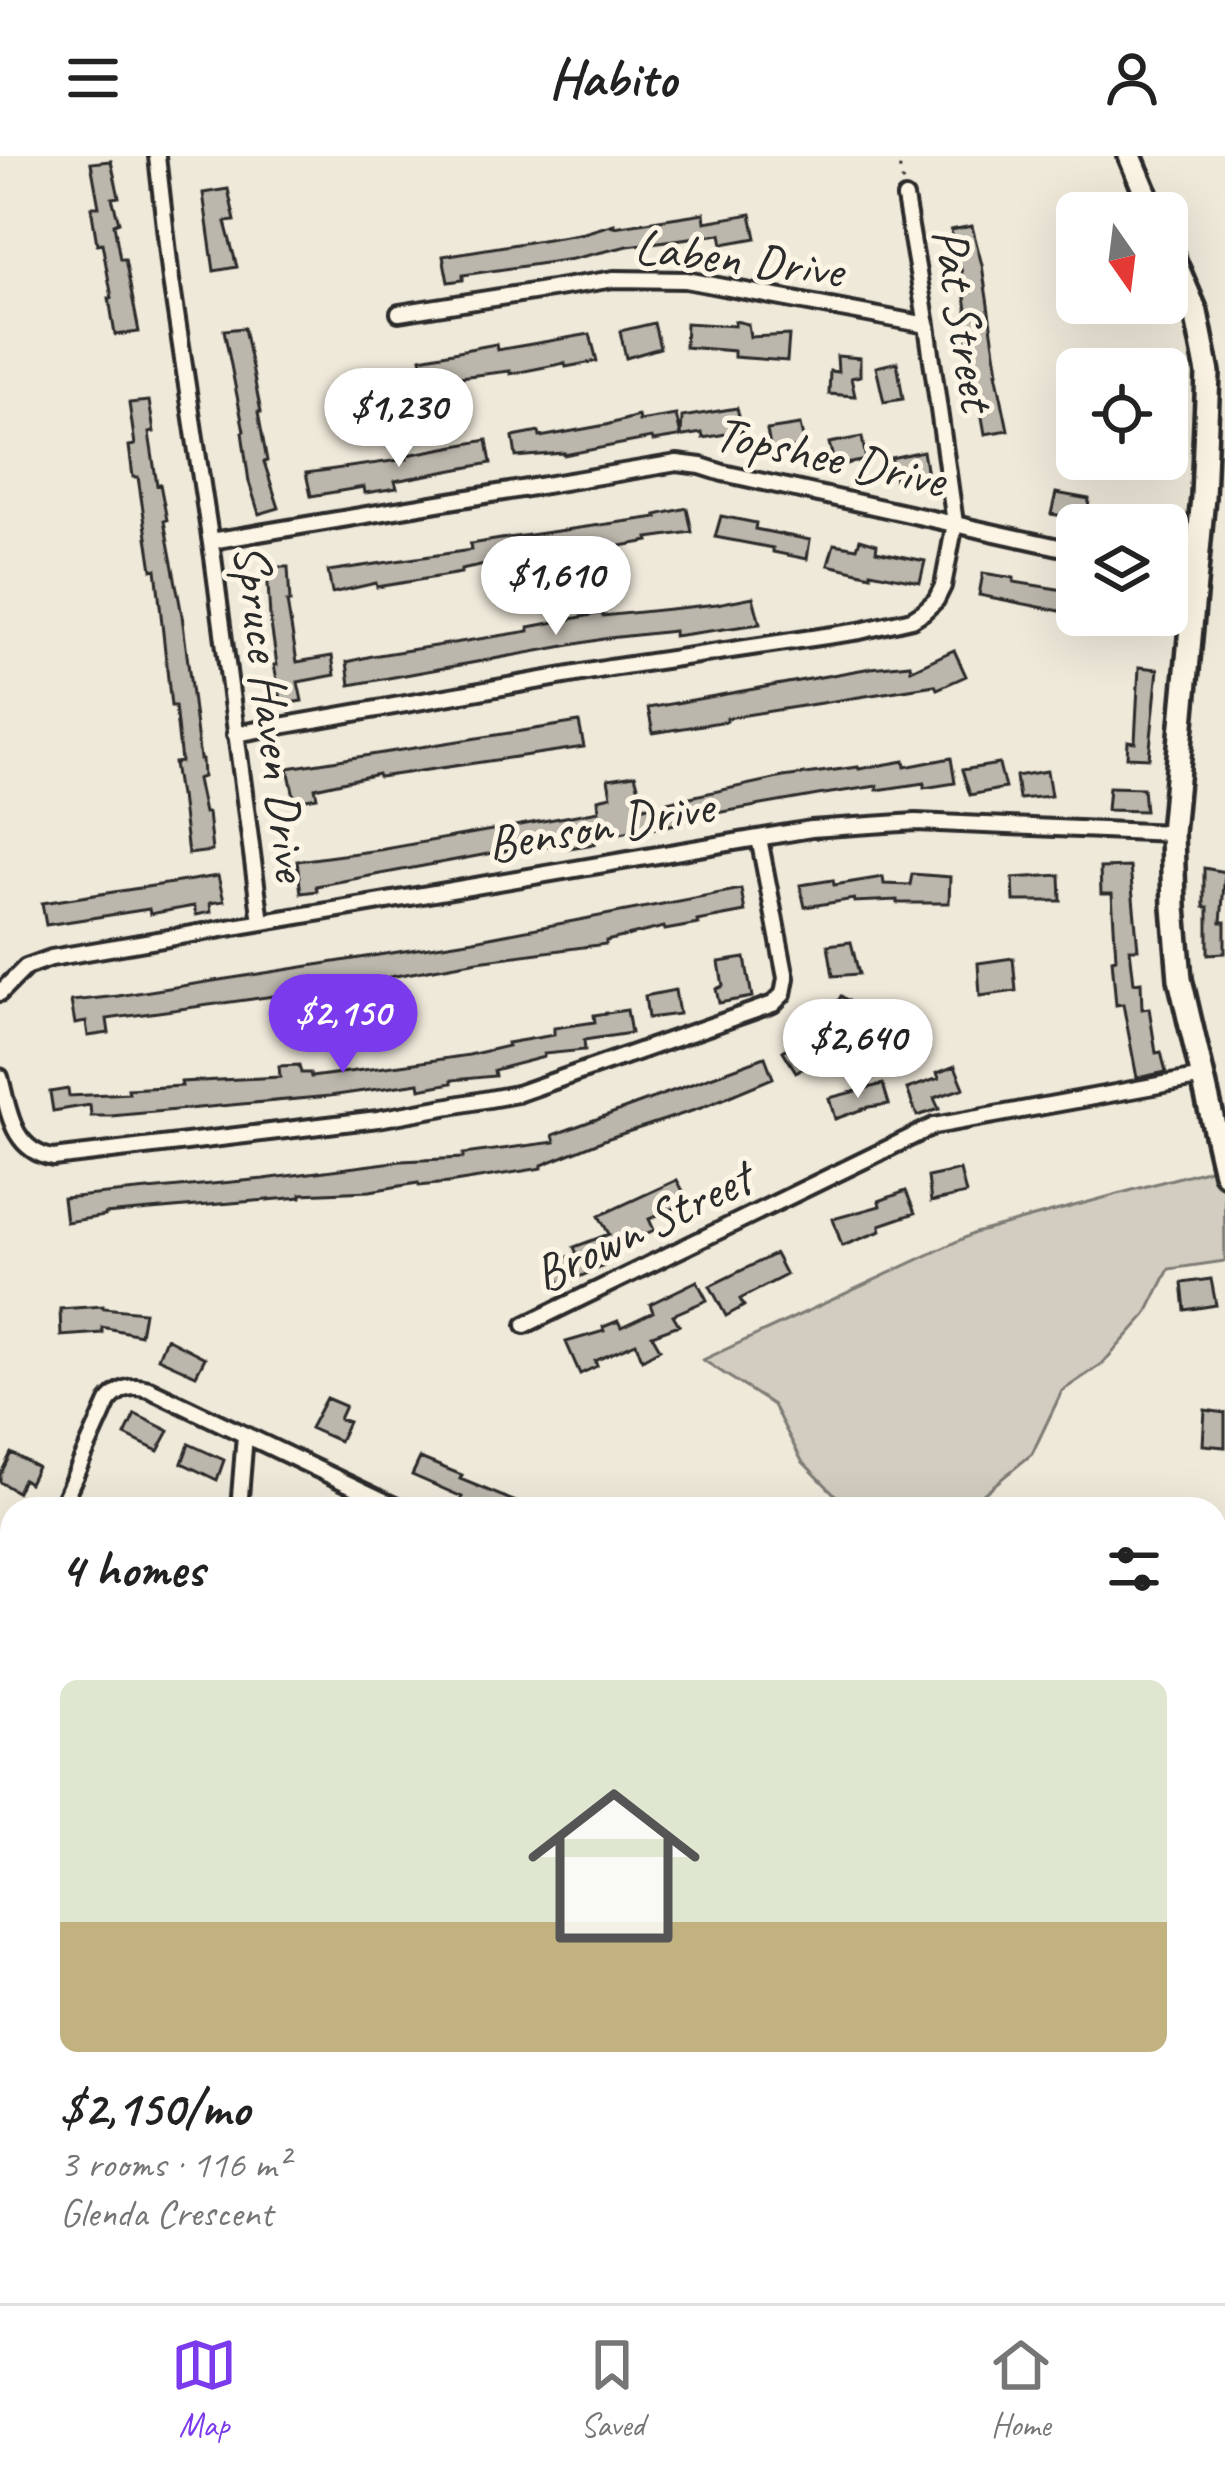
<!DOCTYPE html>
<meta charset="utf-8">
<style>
body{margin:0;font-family:Caveat,sans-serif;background:#f6f6f6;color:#222;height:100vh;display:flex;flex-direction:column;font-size:45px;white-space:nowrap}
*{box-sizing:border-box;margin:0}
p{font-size:39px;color:#767676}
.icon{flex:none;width:66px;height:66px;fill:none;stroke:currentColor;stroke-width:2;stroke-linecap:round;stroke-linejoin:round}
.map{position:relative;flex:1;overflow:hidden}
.panel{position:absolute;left:0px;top:1341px;width:1227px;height:807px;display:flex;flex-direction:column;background:#fff;border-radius:36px 36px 0 0;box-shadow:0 12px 48px #0002}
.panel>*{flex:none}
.needle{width:78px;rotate:166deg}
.buttons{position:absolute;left:1056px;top:36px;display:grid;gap:24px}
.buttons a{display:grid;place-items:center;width:132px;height:132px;border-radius:18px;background:#fff;box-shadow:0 12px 48px #0002;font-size:60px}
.price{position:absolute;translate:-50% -102px;padding:0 27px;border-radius:42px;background:#fff;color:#222;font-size:39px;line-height:78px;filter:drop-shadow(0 3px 6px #0008)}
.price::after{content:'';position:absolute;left:50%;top:72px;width:36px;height:27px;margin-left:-18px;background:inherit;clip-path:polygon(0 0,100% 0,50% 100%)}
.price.on{background:#7c3aed;color:#fff}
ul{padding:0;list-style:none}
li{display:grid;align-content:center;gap:24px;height:636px;padding:0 60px}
li span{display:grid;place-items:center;height:372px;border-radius:18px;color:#555}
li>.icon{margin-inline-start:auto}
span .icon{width:216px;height:216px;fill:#fffc;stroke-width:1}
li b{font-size:51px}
h2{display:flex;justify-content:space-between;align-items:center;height:144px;padding:0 60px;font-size:51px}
header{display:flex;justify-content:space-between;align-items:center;height:156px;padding:0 60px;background:#fff;font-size:54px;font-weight:700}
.dock{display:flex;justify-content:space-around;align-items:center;height:168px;border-top:3px solid #e0e0e0;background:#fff;font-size:33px;color:#767676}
.dock a{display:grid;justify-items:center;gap:6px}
.dock .on{color:#7c3aed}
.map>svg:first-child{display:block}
.green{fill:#d2cdc0;stroke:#7e7c76;stroke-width:3}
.building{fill:#bcb7ac;stroke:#2b2b2b;stroke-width:3}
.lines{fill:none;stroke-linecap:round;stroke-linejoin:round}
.minor-casing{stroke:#2b2b2b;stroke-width:22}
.secondary-casing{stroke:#2b2b2b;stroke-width:30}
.path{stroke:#2b2b2b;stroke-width:3;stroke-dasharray:3 9;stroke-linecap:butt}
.minor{stroke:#fcf5e5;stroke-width:14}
.secondary{stroke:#fcf5e5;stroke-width:21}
.labels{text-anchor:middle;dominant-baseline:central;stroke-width:10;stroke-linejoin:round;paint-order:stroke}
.street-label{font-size:51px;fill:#2b2b2b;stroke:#fcf5e5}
</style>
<header><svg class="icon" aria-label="menu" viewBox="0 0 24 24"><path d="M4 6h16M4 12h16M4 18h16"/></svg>Habito<svg class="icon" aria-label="person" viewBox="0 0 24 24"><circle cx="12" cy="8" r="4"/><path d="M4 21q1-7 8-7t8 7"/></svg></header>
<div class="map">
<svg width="1225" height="2147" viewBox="0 0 1225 2147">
<rect width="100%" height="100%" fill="#efe9da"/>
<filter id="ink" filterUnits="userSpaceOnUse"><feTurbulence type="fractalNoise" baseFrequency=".00833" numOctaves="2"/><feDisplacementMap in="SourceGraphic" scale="24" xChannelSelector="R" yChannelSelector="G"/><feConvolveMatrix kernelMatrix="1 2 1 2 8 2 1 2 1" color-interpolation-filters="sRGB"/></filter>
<g filter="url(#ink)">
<!-- green -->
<path class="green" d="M1224 1009 1225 1105 1169 1113 1146 1159 1102 1208 1062 1235 1032 1298 965 1353H849L802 1305 773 1249 703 1204 975 1077Z
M0 1610 12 1615V2136H214L207 2147H0Z"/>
<!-- building -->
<path class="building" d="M111 5 119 41 112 42 119 66 114 68 120 103H125L139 176 115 179 109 142H112L102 87 97 88 91 51H99L91 7Z
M228 33 235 65 225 66 237 111 214 115 203 37Z
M704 57 705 66 751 58 756 82 723 88 721 78 628 90 572 103 463 119V124L448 126 443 100 584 77 614 68V71Z
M972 70 982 109 998 216H996L1008 274 985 278 968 182H971L961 112H958L951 74Z
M735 165 748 168 750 181 789 179 787 205 734 201V195L685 191 686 167 735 170Z
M654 167 660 192 626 202 620 175Z
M244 172 261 256H258L267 305 264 306 279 352 259 358 249 326 242 276 244 275 224 174Z
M590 178 597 205 566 211 565 207 510 218V215L426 225 421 202 496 188 497 194Z
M837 200 860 202V220L851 222 855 240 829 238 830 215 838 216Z
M897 206 903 243 884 246 876 211Z
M149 245 154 276 149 277 157 329 160 328 167 364 164 365 182 459 200 603H202L203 621 197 623 204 657H208L212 695 188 698 181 640H179L174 607 181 606 175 550H171L156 413 152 414 138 321H133L129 290 135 289 129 247Z
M737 252 743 275 703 282 702 277 653 285 652 282 564 299V297L516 301 513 281 539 276 540 281 606 269 638 260 639 265 676 259 681 280 682 261Z
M800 269 805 290 771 296 767 274Z
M862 281 866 304 835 310 829 287Z
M487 284 491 307 395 325 397 332 365 337 364 331 311 340 306 317 407 303V299Z
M923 295 927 319 895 324 891 302Z
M1056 337 1089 343 1087 364 1051 358Z
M687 352 692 376 648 382 649 385 615 391V388L504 405 461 414V417L377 431 376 427 332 437 328 415 471 394 470 388 501 383 657 361 656 359Z
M721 360 756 367 755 373 810 384 807 403 773 396V392L715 381Z
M860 383 877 388 876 395 925 405 920 426 871 416V419L828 409 834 388 857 392Z
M267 411H288L290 446H287L297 506 332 500 335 519 298 526 302 545 282 548 274 509H277L270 461Z
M983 417 1014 422V426L1070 435 1065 456 979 439Z
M753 441 760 468 674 480V475L609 482 350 529 347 506 372 500 529 475V471L602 457 603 460 717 448Z
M954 494 966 520 937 533 935 529 727 562V565L653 577 648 552 871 512 910 508 911 514Z
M1139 511 1158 513 1149 602 1127 601 1128 585 1135 586Z
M579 566 584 591 379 621 378 618 315 632 317 641 295 645 288 612Z
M951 602 955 627 924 632V627L877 634V630L818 639 689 662 690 665 652 673V671L594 682 595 688 562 693 561 688 504 695 316 730 317 735 301 737 297 705 379 694 599 655 598 643 611 640 608 623 635 619 644 651 783 621 858 611 859 613 904 605 905 611Z
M999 608 1005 632 970 639 962 614Z
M1047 615 1051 640 1019 643 1016 620Z
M1109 631 1143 632 1145 655 1107 654Z
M1130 711 1138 793H1130L1134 827 1141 826 1142 853 1149 852 1156 897 1161 896 1166 916 1137 922 1123 848 1116 849 1112 803 1116 802 1112 738H1101L1100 712Z
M1204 712 1225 716 1221 766H1225V797L1208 798V751H1204Z
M912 718 950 721 949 747H897V744L854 746V743L805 751 800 729 833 724 834 729 883 721 884 728 910 729Z
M1060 719 1061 745H1014L1013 722Z
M218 720 224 745 210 747 211 756 196 759 194 750 150 758 149 753 46 769 42 747Z
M741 733 745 756 697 765 698 768 665 774 664 771 606 785V788L478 805 318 834 107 863 109 877 88 880 86 866 75 868 71 845 118 840 474 784Z
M851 786 859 818 833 820 828 789Z
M745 802 752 841 719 847 716 833 723 830 719 806Z
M1013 802 1016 835 980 840 978 807Z
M675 834 679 858 648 862 645 840Z
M841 840 861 853 845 881 823 871Z
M627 854 631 877 584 884 585 894 544 898V901L494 914 495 920 452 924V927L420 933 419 927 330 940 111 960H91L90 949 53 955 50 936 68 933 69 940 129 937 128 933 182 930 181 926 280 921 279 910 299 909 301 917H310L311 921 415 907 469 899 508 890 507 887 554 879V872L595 866 594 859Z
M810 877 825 898 796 916 783 895Z
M765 901 773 922 701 952 609 982 542 1009V1012L448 1027 419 1030 418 1027 370 1035 301 1038V1041L105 1058V1060L66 1066 63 1042 264 1023 401 1005 463 1002V998L555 986 553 979Z
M955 910 964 932 934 942 939 953 917 960 907 933 939 922 937 917Z
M883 928 889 948 869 951 835 963 829 942Z
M960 1014 966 1038 931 1046 928 1021Z
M677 1024 689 1046 649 1063 654 1074 600 1099 604 1110 561 1129 551 1107 577 1098 574 1091 609 1078 599 1060Z
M906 1035 915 1057 880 1069 881 1075 842 1090 833 1063 880 1050 879 1045Z
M775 1098 786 1119 740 1143 744 1150 726 1160 710 1130Z
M1211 1123 1216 1149 1185 1154 1182 1127Z
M697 1125 707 1144 673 1159 679 1169 652 1179 660 1193 642 1203 636 1187 595 1205 597 1210 580 1218 566 1186 604 1175 603 1171 618 1165 621 1171 653 1156 650 1148Z
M103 1150V1152L144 1156 140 1179 102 1171V1177L61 1180 60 1153Z
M166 1182 205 1202 196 1219 158 1202Z
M326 1242 345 1250 339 1263 348 1266 339 1285 310 1272Z
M1205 1254 1225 1257V1291L1203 1289Z
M135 1258 169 1275 158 1295 125 1279Z
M189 1288 224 1304 217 1324 182 1307Z
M11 1297 37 1311 29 1327 23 1323 17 1336 0 1326V1319Z
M420 1302 462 1319 460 1323 533 1353H475L459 1347 462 1341 412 1319Z"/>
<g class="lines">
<defs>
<path id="minor" d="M157 0 171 124 213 401 261 766
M399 157 614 123 686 124 927 169
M211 385 677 307 701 310 723 317 1077 395
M1167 413 1194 418
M235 578 610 512 860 475 912 463 923 456 936 444 943 430 955 367 927 169 905 42
M0 837 26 811 51 802 811 673 916 666 1172 677
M0 921C9 956 12 994 53 1002L378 963 517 938 773 848 783 838 786 822 759 682
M525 1169 934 970 1203 921
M60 1353 108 1246C119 1232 132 1228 149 1233L401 1353
M239 1353 245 1279
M2 1461 12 1443
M1170 2136 1193 2147
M353 2147 359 2136
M674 2147 679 2136"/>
<path id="secondary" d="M1130 0 1154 57
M1167 88 1196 156 1208 217 1203 341 1172 677 1174 751 1180 823 1225 1017
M1215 1901 1225 1841
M1165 2147 1168 2136"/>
</defs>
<!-- minor casing -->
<use href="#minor" class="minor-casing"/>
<!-- secondary casing -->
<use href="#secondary" class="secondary-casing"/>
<!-- path -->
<path class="path" d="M897 0 903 28"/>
<!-- minor -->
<use href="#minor" class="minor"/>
<!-- secondary -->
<use href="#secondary" class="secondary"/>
</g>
</g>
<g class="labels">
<!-- street labels -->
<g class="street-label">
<text transform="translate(739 102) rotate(7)">Laben Drive</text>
<text transform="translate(964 163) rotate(81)">Pat Street</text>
<text transform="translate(830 300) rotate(12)">Topshee Drive</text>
<text transform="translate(272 556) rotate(83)">Spruce Haven Drive</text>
<text transform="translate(600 669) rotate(-10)">Benson Drive</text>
<text transform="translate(642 1070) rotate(-26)">Brown Street</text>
</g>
</g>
</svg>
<div class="buttons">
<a><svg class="needle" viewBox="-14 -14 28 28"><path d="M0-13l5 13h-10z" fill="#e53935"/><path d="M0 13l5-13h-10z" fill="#767676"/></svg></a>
<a><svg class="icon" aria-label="locate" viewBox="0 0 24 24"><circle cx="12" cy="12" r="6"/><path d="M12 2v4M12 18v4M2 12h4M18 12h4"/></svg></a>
<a><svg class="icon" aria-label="layers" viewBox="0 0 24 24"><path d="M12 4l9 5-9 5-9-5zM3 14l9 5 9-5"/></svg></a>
</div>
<b class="price" style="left:399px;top:314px">$1,230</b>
<b class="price" style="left:556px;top:482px">$1,610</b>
<b class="price on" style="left:343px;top:920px">$2,150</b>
<b class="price" style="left:858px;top:945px">$2,640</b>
<section class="panel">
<h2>4 homes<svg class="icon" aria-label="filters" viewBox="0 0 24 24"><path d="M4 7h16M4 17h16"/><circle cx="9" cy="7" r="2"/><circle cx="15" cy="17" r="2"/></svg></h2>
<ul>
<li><span style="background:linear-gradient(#dfe7d0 65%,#c2b280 0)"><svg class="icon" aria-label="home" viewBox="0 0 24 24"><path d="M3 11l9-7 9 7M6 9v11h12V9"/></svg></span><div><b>$2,150/mo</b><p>3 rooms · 116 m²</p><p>Glenda Crescent</p></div></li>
</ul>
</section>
</div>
<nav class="dock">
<a class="on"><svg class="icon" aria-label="map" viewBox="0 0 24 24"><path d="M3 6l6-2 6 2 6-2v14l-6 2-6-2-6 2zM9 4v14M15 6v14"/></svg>Map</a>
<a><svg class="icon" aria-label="saved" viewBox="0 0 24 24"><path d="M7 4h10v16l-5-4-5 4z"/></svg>Saved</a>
<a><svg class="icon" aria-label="home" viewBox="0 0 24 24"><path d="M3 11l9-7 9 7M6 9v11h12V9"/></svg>Home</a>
</nav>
